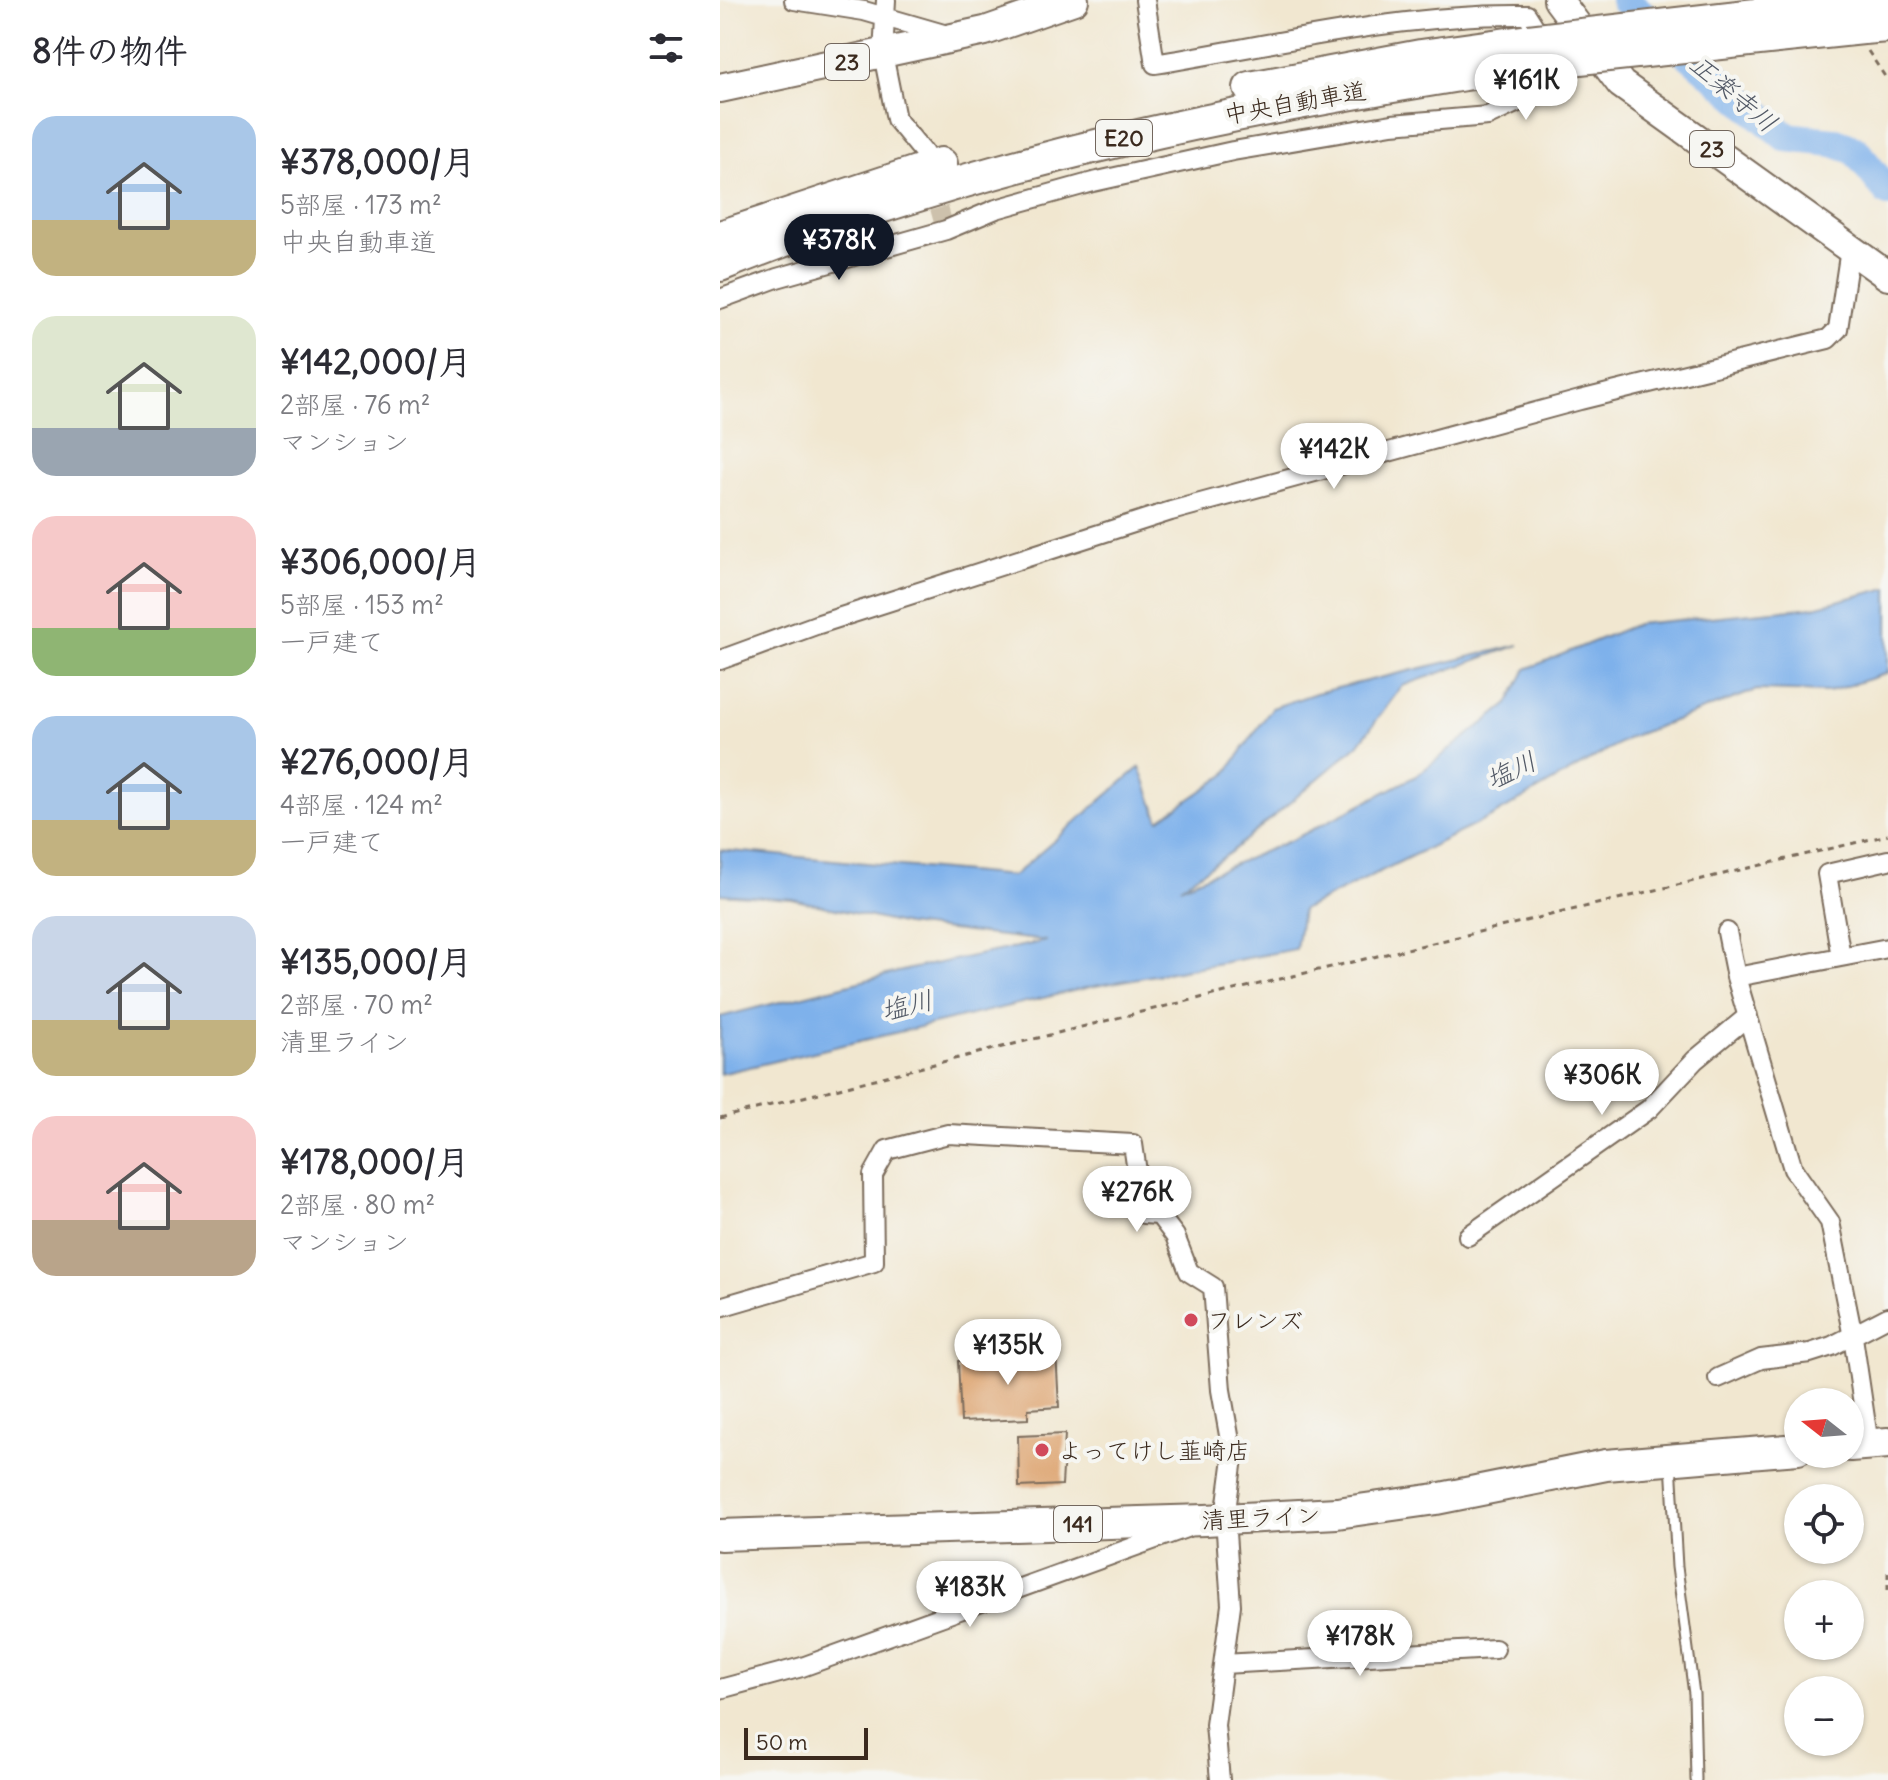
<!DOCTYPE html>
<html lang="ja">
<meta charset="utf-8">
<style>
body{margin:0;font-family:Delius,"Klee One",sans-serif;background:#f2f2f3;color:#2b2b33;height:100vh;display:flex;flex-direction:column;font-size:30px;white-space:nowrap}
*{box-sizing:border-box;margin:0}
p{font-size:26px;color:#7c7c81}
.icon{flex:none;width:44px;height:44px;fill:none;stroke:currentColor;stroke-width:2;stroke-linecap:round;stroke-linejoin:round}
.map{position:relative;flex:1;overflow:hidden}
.side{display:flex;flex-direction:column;background:#fff;width:720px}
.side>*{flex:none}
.needle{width:52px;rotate:287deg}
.tools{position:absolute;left:1064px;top:1388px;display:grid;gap:16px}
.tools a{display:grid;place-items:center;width:80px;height:80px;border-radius:50%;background:#fff;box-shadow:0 2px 6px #0004;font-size:40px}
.scale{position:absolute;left:24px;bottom:20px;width:124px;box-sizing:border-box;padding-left:8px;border:4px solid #3b2a1e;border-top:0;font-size:22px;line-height:28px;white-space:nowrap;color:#3b2a1e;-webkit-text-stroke:6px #f6f6f2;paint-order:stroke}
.price{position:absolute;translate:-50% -68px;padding:0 18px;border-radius:28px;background:#fff;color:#222;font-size:26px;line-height:52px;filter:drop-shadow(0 2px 4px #0008)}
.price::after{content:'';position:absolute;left:50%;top:48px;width:24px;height:18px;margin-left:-12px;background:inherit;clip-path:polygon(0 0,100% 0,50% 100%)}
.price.selected{background:#111827;color:#fff}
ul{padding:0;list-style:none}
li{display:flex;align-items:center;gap:24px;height:200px;padding:0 32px}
li span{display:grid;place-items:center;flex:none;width:224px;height:160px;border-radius:24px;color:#555}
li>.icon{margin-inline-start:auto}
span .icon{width:96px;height:96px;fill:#fffc;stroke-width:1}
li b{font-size:34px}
h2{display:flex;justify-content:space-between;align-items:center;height:96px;padding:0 32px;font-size:34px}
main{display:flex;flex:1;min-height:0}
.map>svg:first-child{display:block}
.water{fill:#7eb1eb;stroke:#5c6e84;stroke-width:2}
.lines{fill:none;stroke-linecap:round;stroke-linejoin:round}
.river{stroke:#7eb1eb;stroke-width:30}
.building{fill:#dda36e}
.minor-tunnel{stroke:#cdc1ac;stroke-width:18;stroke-dasharray:18 9;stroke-linecap:butt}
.service-casing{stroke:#7b6c5c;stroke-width:13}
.minor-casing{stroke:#7b6c5c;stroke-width:22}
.primary-casing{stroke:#7b6c5c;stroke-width:32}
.trunk-casing{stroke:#7b6c5c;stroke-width:34}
.motorway-casing{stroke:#7b6c5c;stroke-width:36}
.path{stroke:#7b6c5c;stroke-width:3;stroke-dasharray:6 6;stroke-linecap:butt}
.service{stroke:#fff;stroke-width:9}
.minor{stroke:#fff;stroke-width:18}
.primary{stroke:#fff;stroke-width:28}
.trunk{stroke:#fff;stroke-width:30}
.motorway{stroke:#fff;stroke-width:32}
.motorway-bridge-casing{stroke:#7b6c5c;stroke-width:36;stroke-linecap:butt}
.motorway-bridge{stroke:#fff;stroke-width:32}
.poi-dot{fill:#d1495b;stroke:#f6f6f2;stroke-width:3}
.labels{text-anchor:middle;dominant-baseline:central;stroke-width:8;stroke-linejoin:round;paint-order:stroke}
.shield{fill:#f6f6f2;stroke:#73675e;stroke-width:2}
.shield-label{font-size:22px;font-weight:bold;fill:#3b2a1e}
.street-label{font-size:24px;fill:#3b2a1e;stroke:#f6f6f2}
.poi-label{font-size:24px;fill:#3b2a1e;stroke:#f6f6f2;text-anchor:start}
.water-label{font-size:26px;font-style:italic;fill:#525966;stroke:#f6f6f2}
</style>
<main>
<section class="side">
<h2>8件の物件<svg class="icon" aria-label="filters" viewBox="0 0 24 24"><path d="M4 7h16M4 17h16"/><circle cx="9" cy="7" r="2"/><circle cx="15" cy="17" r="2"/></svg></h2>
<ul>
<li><span style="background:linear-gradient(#a9c7e8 65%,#c2b280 0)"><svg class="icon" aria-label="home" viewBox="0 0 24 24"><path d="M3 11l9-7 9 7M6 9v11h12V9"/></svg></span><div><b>¥378,000/月</b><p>5部屋 · 173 m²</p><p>中央自動車道</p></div></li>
<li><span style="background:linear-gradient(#dfe7d0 70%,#9aa5b1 0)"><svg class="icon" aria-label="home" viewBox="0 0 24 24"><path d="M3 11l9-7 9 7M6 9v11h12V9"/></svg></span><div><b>¥142,000/月</b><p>2部屋 · 76 m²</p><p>マンション</p></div></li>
<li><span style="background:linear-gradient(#f6c9c9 70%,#8fb573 0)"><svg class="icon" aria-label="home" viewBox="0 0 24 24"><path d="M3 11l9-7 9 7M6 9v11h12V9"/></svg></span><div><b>¥306,000/月</b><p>5部屋 · 153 m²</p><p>一戸建て</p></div></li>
<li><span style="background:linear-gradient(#a9c7e8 65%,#c2b280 0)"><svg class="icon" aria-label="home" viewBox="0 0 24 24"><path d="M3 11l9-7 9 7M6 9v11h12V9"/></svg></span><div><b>¥276,000/月</b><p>4部屋 · 124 m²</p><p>一戸建て</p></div></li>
<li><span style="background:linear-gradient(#c9d6e8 65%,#c2b280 0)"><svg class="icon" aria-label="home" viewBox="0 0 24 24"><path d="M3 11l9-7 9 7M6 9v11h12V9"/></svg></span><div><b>¥135,000/月</b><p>2部屋 · 70 m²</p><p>清里ライン</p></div></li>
<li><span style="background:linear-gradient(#f6c9c9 65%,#b9a48a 0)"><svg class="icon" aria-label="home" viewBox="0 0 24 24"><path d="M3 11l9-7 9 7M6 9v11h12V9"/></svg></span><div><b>¥178,000/月</b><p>2部屋 · 80 m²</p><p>マンション</p></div></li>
</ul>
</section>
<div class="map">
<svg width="1168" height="1780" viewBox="0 0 1168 1780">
<rect width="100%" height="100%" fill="#f6f6f2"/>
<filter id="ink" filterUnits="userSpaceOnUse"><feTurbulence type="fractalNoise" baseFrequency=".0125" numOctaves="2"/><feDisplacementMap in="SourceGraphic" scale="16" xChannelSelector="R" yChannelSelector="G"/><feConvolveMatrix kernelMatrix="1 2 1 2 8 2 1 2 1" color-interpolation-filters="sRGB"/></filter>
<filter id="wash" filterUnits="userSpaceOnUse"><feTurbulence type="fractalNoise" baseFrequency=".006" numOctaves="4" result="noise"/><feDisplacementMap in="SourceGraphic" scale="32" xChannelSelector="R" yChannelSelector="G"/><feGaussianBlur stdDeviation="1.8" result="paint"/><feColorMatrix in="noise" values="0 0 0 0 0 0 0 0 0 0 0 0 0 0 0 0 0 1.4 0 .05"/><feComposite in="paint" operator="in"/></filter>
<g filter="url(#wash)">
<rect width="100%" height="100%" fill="#f1e7d0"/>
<!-- water -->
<path class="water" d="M1168 588V673L1108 692 1037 690 910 737 771 817 582 910 576 949 370 987 0 1074V1017L190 969 326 941 186 925 72 899 0 894V850L293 876 420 767 439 820 505 775 552 708 596 693 799 645 682 686 638 745 511 852 460 887 574 839 696 776 788 704 806 669 917 624 1094 607Z"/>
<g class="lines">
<!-- river -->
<path class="river" d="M905 0 1066 137 1113 142 1135 150 1168 192"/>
</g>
<g id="blocks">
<!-- building -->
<path class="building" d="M336 1351 339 1407 308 1409V1419L241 1422 238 1361 304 1359 303 1352Z
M345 1434 342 1485 299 1487 298 1436Z"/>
</g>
</g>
<g filter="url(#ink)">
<use href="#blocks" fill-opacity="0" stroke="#7b6c5c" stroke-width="2"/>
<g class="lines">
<!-- minor-tunnel -->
<path class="minor-tunnel" d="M212 182 223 222"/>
<defs>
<path id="service" d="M951 1462 957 1567 974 1694 976 1780"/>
<path id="minor" d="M74 0 144 11 227 35
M166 0 163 54 176 119 204 153
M0 299 57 278 226 230 276 209 373 182 513 151 672 124 768 116 847 79 807 15C683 13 557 44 435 64L425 0
M0 660 96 625 451 511 860 400 1108 339 1118 329 1130 249
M1007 932 1016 977 1073 1169 1110 1222 1133 1337 1149 1445
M1121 957 1107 874 1168 860
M1016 977 1168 948
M748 1236 929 1109 975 1060 1028 1016
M0 1307 154 1262 153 1175 167 1150 228 1134 413 1144 423 1214 439 1215 455 1236 469 1272 493 1287 501 1390 513 1458 505 1518 511 1605 495 1725 500 1780
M998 1378 1041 1359 1090 1353 1112 1346 1168 1317
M503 1664 775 1649
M0 1689 82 1667 466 1528"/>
<path id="primary" d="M838 0 901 84 1168 276
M0 88 265 31 354 0"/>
<path id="trunk" d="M1130 1446 1168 1443
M0 1535 485 1520 617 1513 716 1499 886 1465 1078 1449"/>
<path id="motorway" d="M1131 4 1168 0
M1143 28 1168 26
M530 88 701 56 809 41
M0 237 221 164
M0 265C268 157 538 105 822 62"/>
</defs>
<!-- service casing -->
<use href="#service" class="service-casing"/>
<!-- minor casing -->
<use href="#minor" class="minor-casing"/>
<!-- primary casing -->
<use href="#primary" class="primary-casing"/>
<!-- trunk casing -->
<use href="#trunk" class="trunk-casing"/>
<!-- motorway casing -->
<use href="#motorway" class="motorway-casing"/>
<!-- path -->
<path class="path" d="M1148 51 1168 81
M0 1118 417 1013 1168 835
M1168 1572V1596"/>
<!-- service -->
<use href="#service" class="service"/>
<!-- minor -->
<use href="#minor" class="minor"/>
<!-- primary -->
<use href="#primary" class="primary"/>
<!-- trunk -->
<use href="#trunk" class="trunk"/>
<!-- motorway -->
<use href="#motorway" class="motorway"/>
<defs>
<path id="motorway-bridge" d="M809 41 1131 4
M822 62 1143 28"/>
</defs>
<!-- motorway-bridge casing -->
<use href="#motorway-bridge" class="motorway-bridge-casing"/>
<!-- motorway-bridge -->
<use href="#motorway-bridge" class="motorway-bridge"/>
</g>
</g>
<!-- markers -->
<g class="poi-dot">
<circle cx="471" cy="1320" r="8"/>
<circle cx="322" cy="1450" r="8"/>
</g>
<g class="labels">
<!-- shield labels -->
<g class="shield">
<rect x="105" y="44" width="44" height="36" rx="6"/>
<rect x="376" y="120" width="56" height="36" rx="6"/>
<rect x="970" y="131" width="44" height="36" rx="6"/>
<rect x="334" y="1506" width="48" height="36" rx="6"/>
</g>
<g class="shield-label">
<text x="127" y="62">23</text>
<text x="404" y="138">E20</text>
<text x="992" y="149">23</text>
<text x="358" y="1524">141</text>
</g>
<!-- street labels -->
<g class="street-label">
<text transform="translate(575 102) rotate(-10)">中央自動車道</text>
<text transform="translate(541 1517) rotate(-3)">清里ライン</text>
</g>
<!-- poi labels -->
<g class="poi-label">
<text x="487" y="1320">フレンズ</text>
<text x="338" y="1450">よってけし韮崎店</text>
</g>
<!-- water labels -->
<g class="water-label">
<text transform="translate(1014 93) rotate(40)">正楽寺川</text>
<text transform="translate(791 770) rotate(-25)">塩川</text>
<text transform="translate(187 1005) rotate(-14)">塩川</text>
</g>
</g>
</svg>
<div class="tools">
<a><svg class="needle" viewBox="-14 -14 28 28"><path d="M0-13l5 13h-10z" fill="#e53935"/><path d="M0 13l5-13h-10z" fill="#7c7c81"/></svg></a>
<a><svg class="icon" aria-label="locate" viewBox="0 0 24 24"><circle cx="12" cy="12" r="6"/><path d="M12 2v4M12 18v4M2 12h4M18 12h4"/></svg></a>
<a>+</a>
<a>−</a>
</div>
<div class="scale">50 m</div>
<b class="price" style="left:806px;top:122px">¥161K</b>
<b class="price selected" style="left:119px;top:282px">¥378K</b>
<b class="price" style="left:614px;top:491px">¥142K</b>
<b class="price" style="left:882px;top:1117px">¥306K</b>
<b class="price" style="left:417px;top:1234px">¥276K</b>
<b class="price" style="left:288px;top:1387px">¥135K</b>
<b class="price" style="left:250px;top:1629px">¥183K</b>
<b class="price" style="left:640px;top:1678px">¥178K</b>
</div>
</main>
